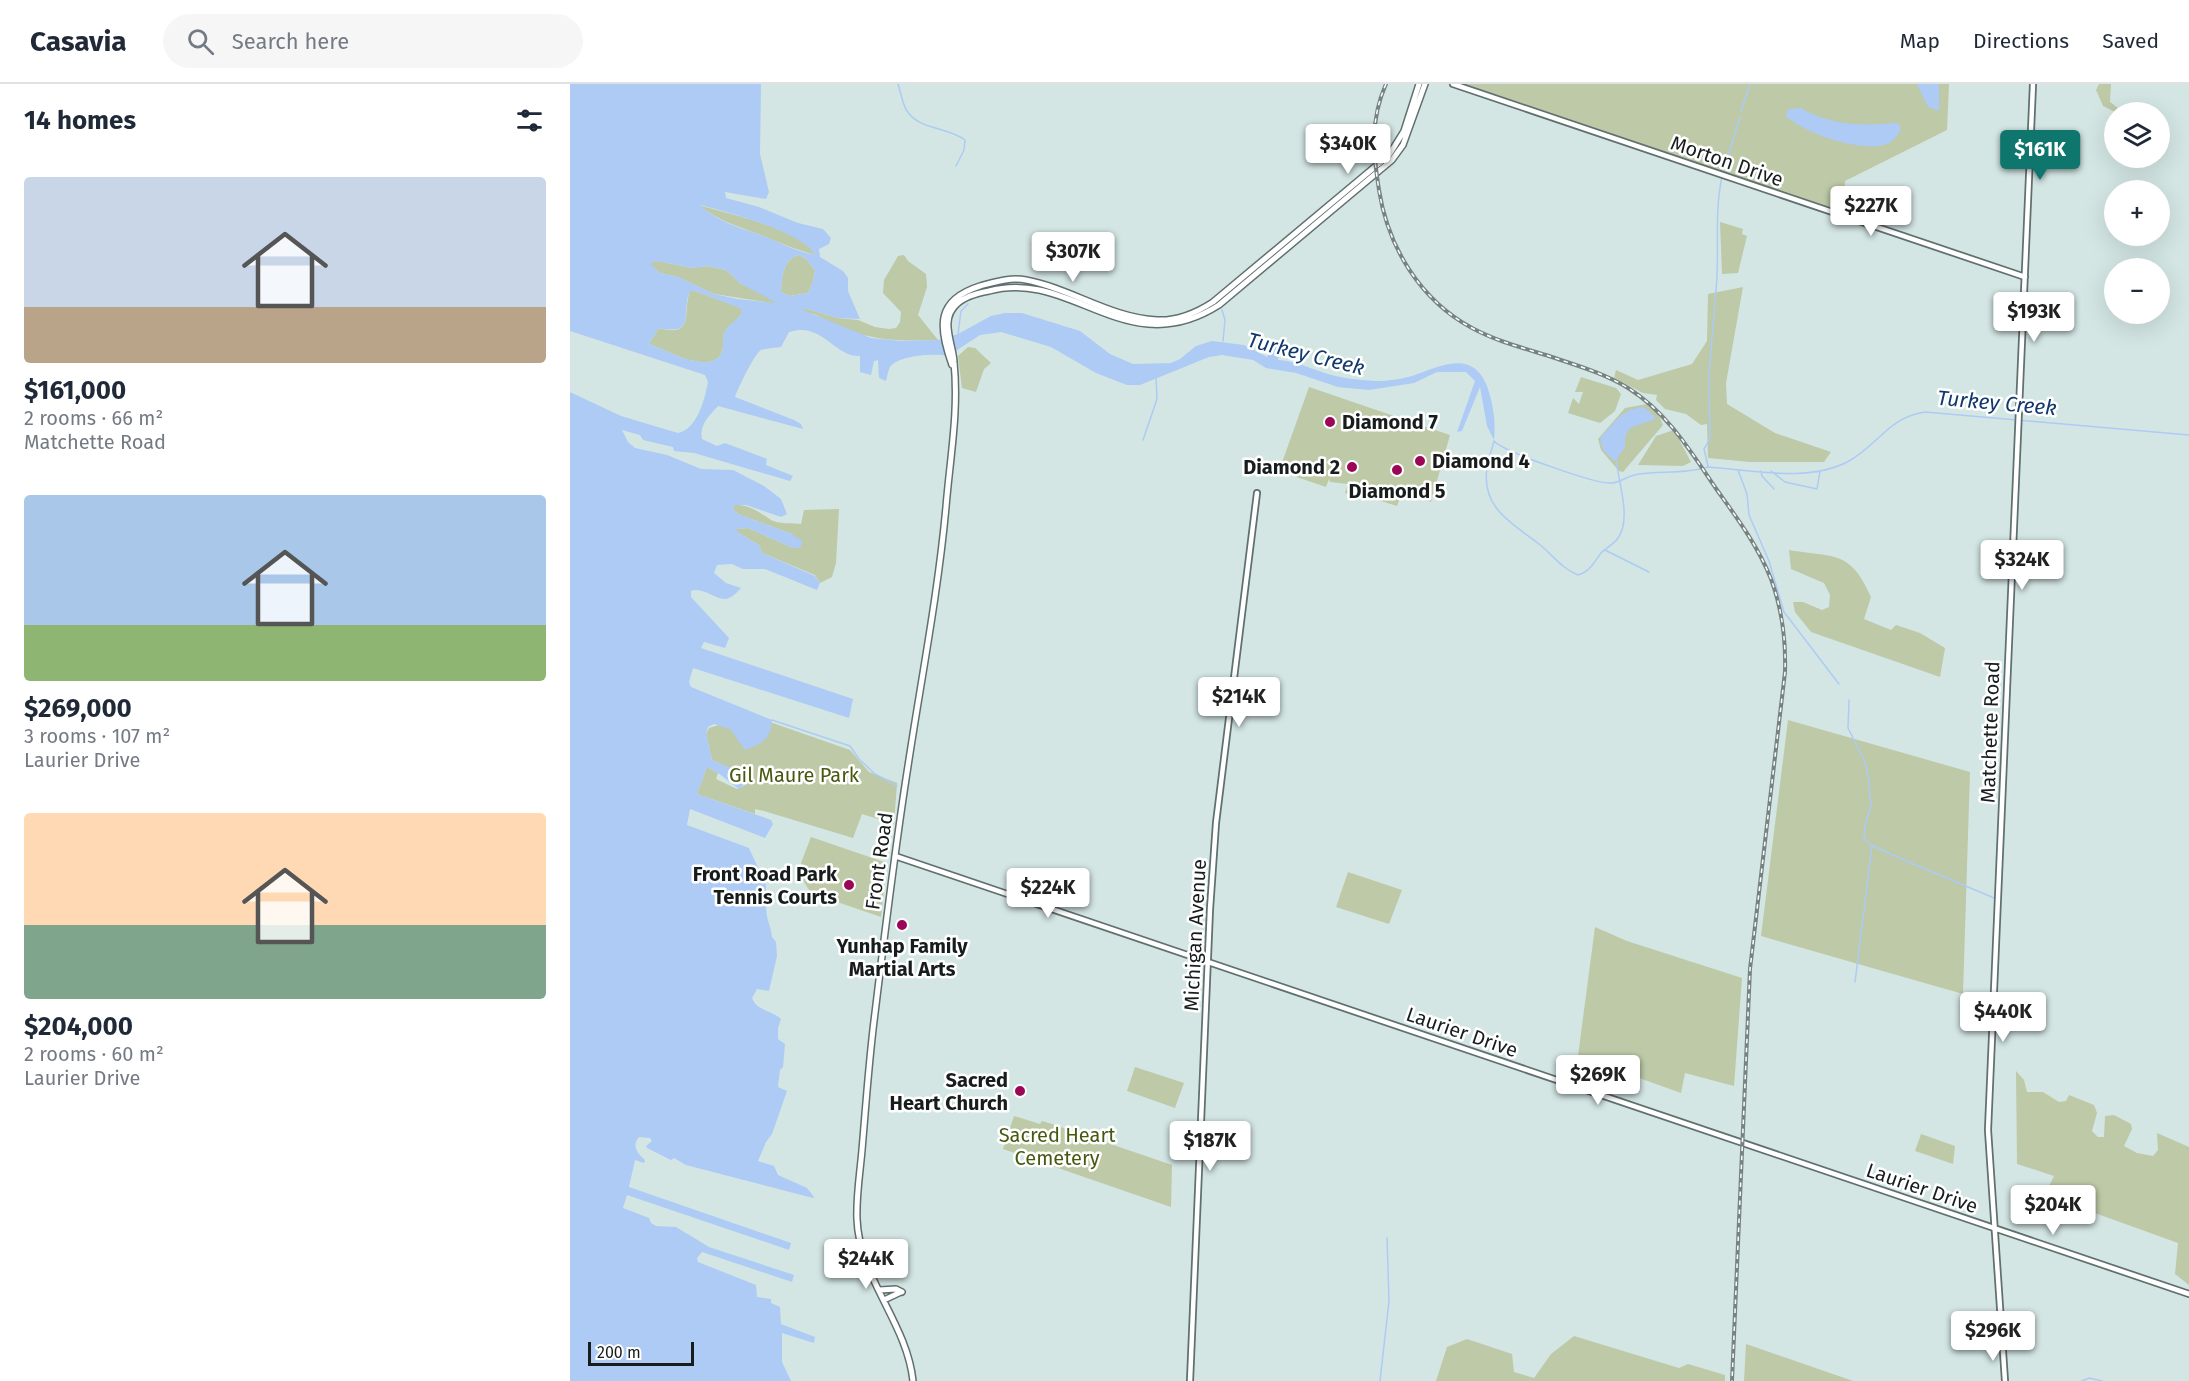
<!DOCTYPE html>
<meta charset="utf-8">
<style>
body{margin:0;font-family:"Fira Sans",sans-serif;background:#f6f6f7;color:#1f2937;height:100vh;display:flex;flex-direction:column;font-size:22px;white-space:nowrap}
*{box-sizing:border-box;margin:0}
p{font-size:20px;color:#747a83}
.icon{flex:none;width:33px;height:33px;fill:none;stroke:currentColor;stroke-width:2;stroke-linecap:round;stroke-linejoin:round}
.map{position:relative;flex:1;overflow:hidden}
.drawer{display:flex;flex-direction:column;background:#fff;width:570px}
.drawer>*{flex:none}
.controls{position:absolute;left:1534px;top:18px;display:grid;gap:12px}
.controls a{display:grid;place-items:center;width:66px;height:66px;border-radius:50%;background:#fff;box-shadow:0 6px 24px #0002;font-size:30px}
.scale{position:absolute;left:18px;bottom:15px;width:106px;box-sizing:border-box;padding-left:6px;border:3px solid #161d1c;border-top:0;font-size:16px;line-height:21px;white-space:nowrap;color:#161d1c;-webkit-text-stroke:4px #fff;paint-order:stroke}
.price{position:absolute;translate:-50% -51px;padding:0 14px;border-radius:6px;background:#fff;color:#222;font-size:20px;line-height:39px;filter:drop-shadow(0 2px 3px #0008)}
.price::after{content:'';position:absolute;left:50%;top:36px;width:18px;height:14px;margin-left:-9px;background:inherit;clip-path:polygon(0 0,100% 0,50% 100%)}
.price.on{background:#0f766e;color:#fff}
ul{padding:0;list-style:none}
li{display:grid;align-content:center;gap:12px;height:318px;padding:0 24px}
li span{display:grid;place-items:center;height:186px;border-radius:6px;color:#555}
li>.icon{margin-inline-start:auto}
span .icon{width:108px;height:108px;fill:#fffc;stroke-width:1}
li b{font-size:26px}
h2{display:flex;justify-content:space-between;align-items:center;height:72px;padding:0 24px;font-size:26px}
header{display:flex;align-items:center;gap:36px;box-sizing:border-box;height:84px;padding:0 30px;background:#fff;border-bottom:2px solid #e0e1e3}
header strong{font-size:28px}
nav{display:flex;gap:33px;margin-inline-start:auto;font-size:21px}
.search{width:420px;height:54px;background:#f6f6f7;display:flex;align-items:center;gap:15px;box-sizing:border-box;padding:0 21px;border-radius:33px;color:#747a83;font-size:22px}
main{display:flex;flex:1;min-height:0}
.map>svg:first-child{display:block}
.green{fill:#bdc9a7}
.water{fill:#adcbf5;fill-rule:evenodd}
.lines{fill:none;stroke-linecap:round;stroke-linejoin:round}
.stream{stroke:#adcbf5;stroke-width:1.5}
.minor-casing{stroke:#5f706f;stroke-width:8}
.major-casing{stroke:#5f706f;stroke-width:8}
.minor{stroke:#fff;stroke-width:4.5}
.major{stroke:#fff;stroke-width:5}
.rail-casing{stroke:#768381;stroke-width:4}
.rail{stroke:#fff;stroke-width:1.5;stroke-dasharray:4.5;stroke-linecap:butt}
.poi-dot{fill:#9b0756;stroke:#fff;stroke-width:2}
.labels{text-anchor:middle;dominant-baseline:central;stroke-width:5;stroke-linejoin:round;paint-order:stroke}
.street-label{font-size:20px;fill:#161d1c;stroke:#fff}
.poi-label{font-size:20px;font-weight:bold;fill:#161d1c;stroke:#fff;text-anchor:end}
.park-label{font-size:20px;fill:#45590f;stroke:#fff}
.water-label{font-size:21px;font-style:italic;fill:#13396c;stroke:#fff}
</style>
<header>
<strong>Casavia</strong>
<div class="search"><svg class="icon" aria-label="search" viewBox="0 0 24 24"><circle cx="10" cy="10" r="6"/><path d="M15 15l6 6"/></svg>Search here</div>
<nav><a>Map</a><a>Directions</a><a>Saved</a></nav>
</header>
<main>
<section class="drawer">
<h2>14 homes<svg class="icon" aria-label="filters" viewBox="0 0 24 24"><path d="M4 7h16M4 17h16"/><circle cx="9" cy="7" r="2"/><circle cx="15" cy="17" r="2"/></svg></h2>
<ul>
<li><span style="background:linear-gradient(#c9d6e8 70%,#b9a48a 0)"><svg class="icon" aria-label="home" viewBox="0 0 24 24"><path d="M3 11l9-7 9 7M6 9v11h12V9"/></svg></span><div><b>$161,000</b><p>2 rooms · 66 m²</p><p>Matchette Road</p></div></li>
<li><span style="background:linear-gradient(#a9c7e8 70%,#8fb573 0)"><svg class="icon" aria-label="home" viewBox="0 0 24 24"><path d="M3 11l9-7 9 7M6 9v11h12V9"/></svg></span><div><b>$269,000</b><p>3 rooms · 107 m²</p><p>Laurier Drive</p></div></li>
<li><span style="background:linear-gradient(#ffd9b3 60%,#7fa58c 0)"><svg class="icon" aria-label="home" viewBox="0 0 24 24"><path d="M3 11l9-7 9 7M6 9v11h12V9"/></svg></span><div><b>$204,000</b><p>2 rooms · 60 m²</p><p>Laurier Drive</p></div></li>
</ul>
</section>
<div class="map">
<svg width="1619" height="1297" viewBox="0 0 1619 1297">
<rect width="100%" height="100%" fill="#d3e6e4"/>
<!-- green -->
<path class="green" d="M894 0H1379L1377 46 1275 97 1273 129Z
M1529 0H1541L1540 18 1548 24 1553 22 1557 24 1560 21 1567 23 1572 19 1574 24 1569 28H1545L1533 22 1526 6Z
M129 121C155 129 235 146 245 171 231 167 218 162 205 157 177 144 153 141 129 121Z
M1150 138 1173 145 1172 150 1177 152 1168 189 1152 190Z
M229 171 236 175 245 186 243 197 238 209 220 212 211 208C212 193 213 175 229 171Z
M334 171 338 177 356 190 357 203 348 231 368 256C321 258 292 256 250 233 244 229 238 230 233 226V224L268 234 288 236 305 243 319 245 326 244 330 238 331 228 313 209 314 196 328 172Z
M88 177 122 184 137 182 156 186 171 200 202 214 208 220 144 210 108 193 90 189 79 179Z
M1173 203 1156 299 1157 320 1205 349 1261 368 1254 378H1180L1138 374 1137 340 1131 341 1116 330 1095 325 1086 316 1087 311 1073 309 1044 294 1046 286 1068 296 1122 280 1137 257 1138 210Z
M120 207H125L171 224 172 228C169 237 158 240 154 249 152 255 154 262 152 268 141 293 95 265 79 260L89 244C126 254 112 228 120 207Z
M398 263 405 264 421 279 414 285 406 308 392 304 388 272Z
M1011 293 1046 304 1051 310 1045 327 1030 339 998 329 1003 314 1009 320 1013 308H1005Z
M739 303 821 331 852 339 853 342 880 351 861 418 832 408 827 422 795 412 800 401 797 405 793 403 794 400H779L796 406 793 415 775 409 778 400 760 398 759 395 756 403 709 387Z
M1077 320 1089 331 1093 341 1053 388 1049 387 1031 366 1028 355 1055 324Z
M1104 346 1121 378 1113 382 1068 381 1086 352Z
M164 421C181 421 187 427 201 436 208 440 222 439 231 440L234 426 269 425 266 479 262 493 250 499 245 491 192 469 189 461 167 448 166 445 178 444 223 464 222 450 168 430 163 425Z
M1219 466C1264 474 1280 465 1301 513L1294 535 1321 546 1326 541 1350 549 1375 564 1370 593 1241 548 1225 528 1223 518H1233L1252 526 1259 523 1260 511 1254 499 1221 485Z
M154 622 280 666 299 688 327 699 324 740 292 730 283 754 194 727 185 725V730L127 710 137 683 148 689 146 695 167 705 174 702 178 692 142 676 136 650 139 644 149 641Z
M1218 636 1400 688 1393 910 1191 852Z
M241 753 317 779 311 833 241 809 234 798 231 779Z
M778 788 832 806 819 840 766 823Z
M1025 843 1057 857 1172 894 1164 1002 1115 989 1111 1009 1008 972Z
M565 983 614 999 605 1024 557 1007Z
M1446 987 1454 996 1457 1008H1473L1489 1018 1496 1017 1499 1011 1524 1021 1527 1029 1522 1047 1528 1053H1534L1535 1032 1544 1031 1561 1040 1562 1045 1554 1062 1567 1069 1583 1072 1588 1066 1587 1049 1619 1063V1201L1605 1190 1608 1159 1489 1116 1485 1127 1470 1120 1484 1092 1447 1080Z
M444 1032 470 1040 472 1037 482 1040 602 1081 601 1123 433 1065Z
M1351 1050 1385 1062 1383 1080 1345 1067Z
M1004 1252 1109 1284 1118 1280 1155 1291V1297H866L877 1263 897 1255 942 1270 944 1288 964 1294 981 1270Z
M1176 1260 1283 1297H1174Z"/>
<!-- water -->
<path class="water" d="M0 0H191L190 70 199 108 196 115 155 108 156 114 189 123 228 139 253 145 261 154 259 160 249 165 250 173 273 187 278 194V207L290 235 268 234 233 224V226L301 254 332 257 368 256 388 250 421 232 435 229H452L510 247 540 270 563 280 601 279 610 275 626 262 642 257 674 261 697 273 704 262 709 261 710 266 708 276C724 277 737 283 752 288 768 294 788 296 806 297 817 297 832 295 842 292 869 283 902 264 917 302 923 320 926 337 924 356L917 342 910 303 892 347 887 348 905 297 896 288H867L844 299 799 306 768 303 726 289 696 284 683 276 652 271 639 273 570 301H557L526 289 481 263 431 248 410 251 378 272C365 269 329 271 320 283 318 287 317 293 316 297L309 294 308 276 304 277 301 291 290 288V272C264 273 252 237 219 248L211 263C205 264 197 264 191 266 185 269 168 304 165 313L224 336 231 340 233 345 148 322C139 332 129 341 132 355L147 362 155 359 197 375 196 381 223 392 220 397 124 369 104 367 103 363 73 356 70 351 52 346 58 358 65 364 97 371 131 385 163 386 194 402 211 415 217 430 211 433 176 421H164L163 425 168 430 222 450 233 458 230 464H223L178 444 167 445V448L189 461 192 469 245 492 250 499 247 506 195 485H173L162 480 147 481 144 489 156 499 171 504C168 507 164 512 159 514 148 519 134 502 121 507V513L159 554 155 564 134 558 131 564 283 615 279 634 123 584 119 598 121 603 202 636C201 655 192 660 175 666L160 645 144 640 138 643 136 650 142 676 165 686 175 684 179 689 174 701 169 705 148 689 137 683 127 710 201 736 203 740 195 754 120 725 117 741 179 764 196 801V811L190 809 188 818 196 822C196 836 201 841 202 853L206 858 207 872 199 907 187 905 182 914C188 928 202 926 211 935L208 944V955L215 960 213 983 210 986 208 1003 217 1007 202 1050 196 1058 188 1077 204 1082 208 1091 237 1104 244 1113 243 1114 116 1081 104 1074 101 1076 77 1064 76 1062 82 1057 80 1054 69 1053C61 1062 68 1070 75 1076L74 1079 65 1076 59 1103 221 1159 219 1166 57 1111 53 1124 79 1134 81 1139 86 1142 106 1143 139 1163 224 1191 222 1198 132 1168 127 1174 128 1178 186 1201 187 1213 201 1215V1219L210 1223 211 1240 245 1253 244 1259 212 1249V1278L221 1297H0V308L51 332 108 349C127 346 135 314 138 298L135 291 0 247ZM130 121C155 127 235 149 245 171 231 168 218 163 205 157 180 145 151 142 130 121ZM229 171 236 175 245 186 243 197 238 209 220 212 211 208C212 193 213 175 229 171ZM88 177 122 184 137 182 156 186 171 200 207 219 167 215 144 210 108 193 90 189 80 179ZM120 207H125L170 224 172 228C169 236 158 240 154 249 152 255 154 262 152 268 141 293 95 265 79 260L89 244C128 252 110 228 120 207Z
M1347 0H1369V27L1358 23Z
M1231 24C1260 42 1295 42 1327 39L1330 41V48C1326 52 1322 59 1317 60 1291 69 1236 50 1216 32L1218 25Z
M1074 323 1084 332 1085 335 1060 344 1055 353V363L1046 376H1043L1033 366 1030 354 1050 332 1062 325Z"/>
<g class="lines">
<!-- stream -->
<path class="stream" d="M328 0C331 9 332 19 337 27 349 46 379 43 395 56L394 66 386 82
M1171 27 1180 0
M1153 88 1170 33
M1145 215C1151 174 1143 133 1152 93
M652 226 655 236 653 257
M388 250 391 227 398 220
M573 356 587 315 586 293
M924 357C934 368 1028 401 1042 399 1051 398 1059 391 1069 390 1092 387 1116 390 1138 383 1182 386 1239 399 1279 377 1308 361 1319 333 1355 328L1619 351
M924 357C922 366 918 375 917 384 911 424 942 439 969 460 983 471 991 484 1008 491 1020 488 1024 478 1031 469 1036 464 1044 460 1048 454 1062 435 1048 396 1046 376
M1138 382 1134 365 1140 355 1139 290 1145 218
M1168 386 1177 410 1179 431 1199 477 1214 528 1269 600
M1191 387 1192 392 1204 405
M1201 387 1215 398 1247 405 1250 387
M1035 466 1079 488
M1279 616 1278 644 1294 676 1298 690 1301 721 1295 741 1294 755 1300 760 1320 770 1424 814
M202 636 280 662 289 675 305 690 327 702
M1285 898 1302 762
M810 1297 819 1217 817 1154
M1512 1297 1519 1294 1532 1297"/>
<defs>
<path id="minor" d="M883 0 1455 193
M325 772 1619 1210
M620 1297 640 825 646 739 687 409
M1435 1297 1418 1046 1463 0"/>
<path id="major" d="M382 281C368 242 366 216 410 202 425 198 440 193 456 196 500 204 541 234 587 236 608 237 626 229 643 218L819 71 834 47 849 0
M309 1206 326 1205 332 1208
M314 1216 331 1208
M343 1297C337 1239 289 1194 287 1135 286 1113 290 1089 292 1066 296 1020 299 975 305 929 315 847 325 764 338 682 351 596 368 510 376 423 380 374 389 327 384 278 383 259 369 236 387 220 395 212 408 209 419 207 501 184 557 280 649 221L822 76 833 61 855 0"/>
</defs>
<!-- minor casing -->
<use href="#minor" class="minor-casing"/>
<!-- major casing -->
<use href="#major" class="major-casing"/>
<!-- minor -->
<use href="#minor" class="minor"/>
<!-- major -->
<use href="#major" class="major"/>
<defs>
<path id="rail" d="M816 0C800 36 803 69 809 106 818 163 850 216 902 244 926 257 953 264 979 272 1005 281 1034 289 1058 304 1098 329 1121 368 1147 406 1167 434 1188 462 1201 495 1212 525 1216 556 1215 588L1180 885 1162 1297"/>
</defs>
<!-- rail casing -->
<use href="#rail" class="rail-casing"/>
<!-- rail -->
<use href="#rail" class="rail"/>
</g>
<!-- markers -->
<g class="poi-dot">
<circle cx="760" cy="338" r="6"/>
<circle cx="850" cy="377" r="6"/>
<circle cx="782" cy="383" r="6"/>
<circle cx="827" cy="386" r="6"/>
<circle cx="279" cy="801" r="6"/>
<circle cx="332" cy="841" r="6"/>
<circle cx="450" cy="1007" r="6"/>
</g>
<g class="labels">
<!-- street labels -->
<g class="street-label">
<text transform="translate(1157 77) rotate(19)">Morton Drive</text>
<text transform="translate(1420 648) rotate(-88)">Matchette Road</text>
<text transform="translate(309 777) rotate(-82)">Front Road</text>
<text transform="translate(625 851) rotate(-87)">Michigan Avenue</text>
<text transform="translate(892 948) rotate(19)">Laurier Drive</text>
<text transform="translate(1352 1104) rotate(19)">Laurier Drive</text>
</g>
<!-- poi labels -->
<g class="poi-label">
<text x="772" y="338" text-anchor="start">Diamond 7</text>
<text x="862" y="377" text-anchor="start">Diamond 4</text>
<text x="770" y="383">Diamond 2</text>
<text x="827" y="407" text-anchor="middle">Diamond 5</text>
<text x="267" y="790">Front Road Park<tspan x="267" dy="23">Tennis Courts</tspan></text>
<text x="332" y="862" text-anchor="middle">Yunhap Family<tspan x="332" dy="23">Martial Arts</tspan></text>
<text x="438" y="996">Sacred<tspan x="438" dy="23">Heart Church</tspan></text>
</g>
<!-- park labels -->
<g class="park-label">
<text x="224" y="691">Gil Maure Park</text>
<text x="487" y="1051">Sacred Heart<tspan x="487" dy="23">Cemetery</tspan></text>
</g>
<!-- water labels -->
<g class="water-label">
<text transform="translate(736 270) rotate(14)">Turkey Creek</text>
<text transform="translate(1427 319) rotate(5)">Turkey Creek</text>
</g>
</g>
</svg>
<div class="controls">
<a><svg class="icon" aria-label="layers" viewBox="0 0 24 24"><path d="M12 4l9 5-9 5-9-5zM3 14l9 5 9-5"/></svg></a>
<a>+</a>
<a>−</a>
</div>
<div class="scale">200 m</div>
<b class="price" style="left:778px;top:91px">$340K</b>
<b class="price on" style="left:1470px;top:97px">$161K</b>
<b class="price" style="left:1301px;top:153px">$227K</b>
<b class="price" style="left:503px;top:199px">$307K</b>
<b class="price" style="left:1464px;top:259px">$193K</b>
<b class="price" style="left:1452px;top:507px">$324K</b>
<b class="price" style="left:669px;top:644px">$214K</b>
<b class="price" style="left:478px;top:835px">$224K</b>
<b class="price" style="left:1433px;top:959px">$440K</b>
<b class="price" style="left:1028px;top:1022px">$269K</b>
<b class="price" style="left:640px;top:1088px">$187K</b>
<b class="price" style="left:1483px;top:1152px">$204K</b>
<b class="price" style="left:296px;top:1206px">$244K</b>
<b class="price" style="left:1423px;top:1278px">$296K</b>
</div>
</main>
